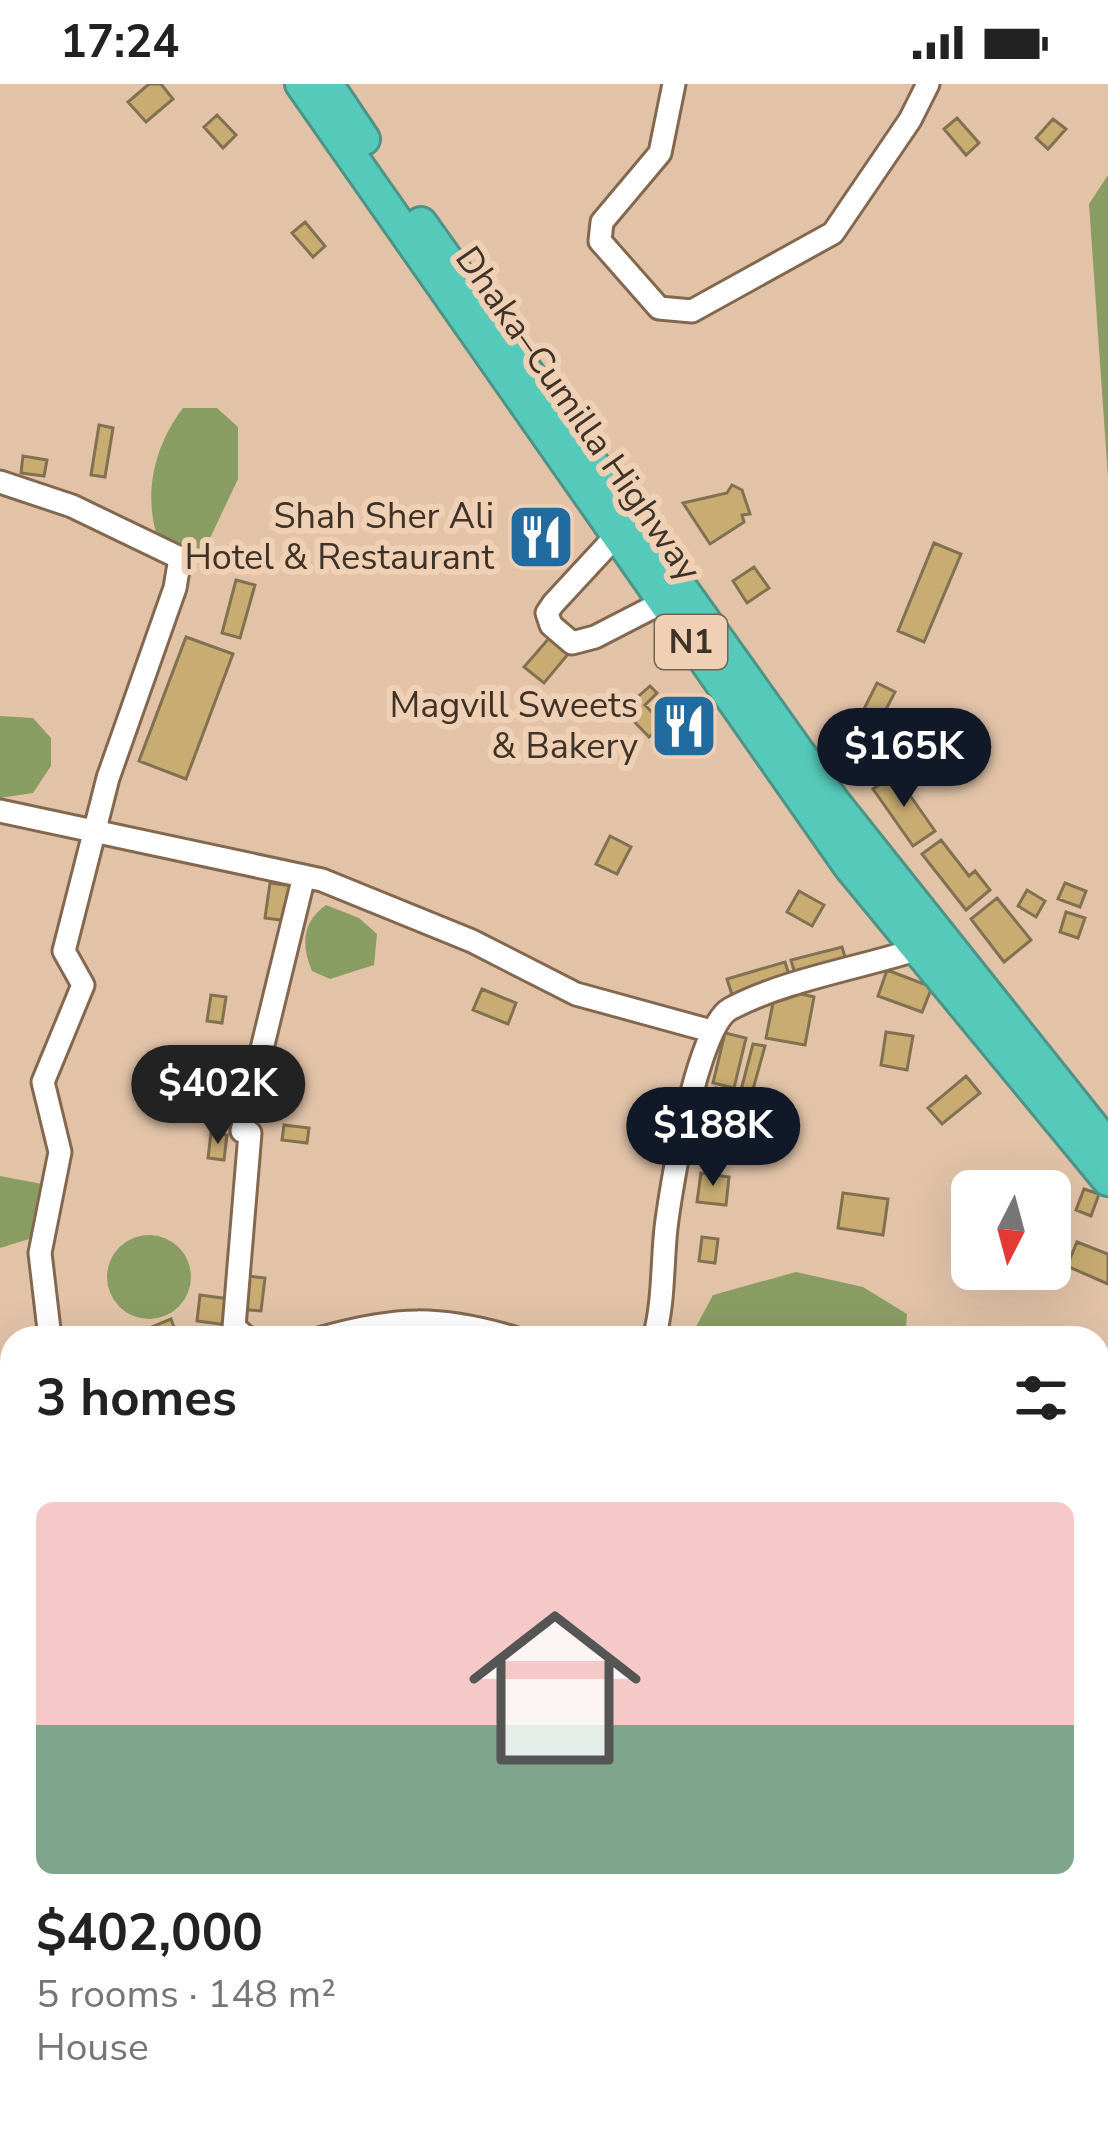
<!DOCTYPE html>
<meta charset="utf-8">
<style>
body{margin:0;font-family:"Nunito Sans",sans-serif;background:#f2f2f2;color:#222;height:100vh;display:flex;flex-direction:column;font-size:45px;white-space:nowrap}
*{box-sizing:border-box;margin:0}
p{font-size:39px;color:#767676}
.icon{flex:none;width:66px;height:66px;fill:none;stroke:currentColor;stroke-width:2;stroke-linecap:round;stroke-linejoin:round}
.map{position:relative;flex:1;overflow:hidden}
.drawer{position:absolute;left:0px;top:1242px;width:1110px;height:807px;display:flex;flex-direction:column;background:#fff;border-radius:36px 36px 0 0;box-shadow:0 12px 48px #0002}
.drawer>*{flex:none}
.needle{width:78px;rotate:186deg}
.fabs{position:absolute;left:951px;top:1086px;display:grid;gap:24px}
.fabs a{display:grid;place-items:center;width:120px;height:120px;border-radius:18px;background:#fff;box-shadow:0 12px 48px #0002;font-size:60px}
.price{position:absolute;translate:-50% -102px;padding:0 27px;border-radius:42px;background:#111827;color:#fff;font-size:39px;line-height:78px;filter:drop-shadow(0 3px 6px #0008)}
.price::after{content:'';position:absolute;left:50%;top:72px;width:36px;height:27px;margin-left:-18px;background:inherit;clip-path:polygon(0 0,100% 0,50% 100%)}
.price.active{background:#222;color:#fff}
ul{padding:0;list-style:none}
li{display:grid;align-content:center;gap:24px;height:636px;padding:0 36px}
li+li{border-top:3px solid #e0e0e0}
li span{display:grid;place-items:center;height:372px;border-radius:18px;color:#555}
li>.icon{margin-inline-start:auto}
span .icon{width:216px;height:216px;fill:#fffc;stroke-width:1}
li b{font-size:51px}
h2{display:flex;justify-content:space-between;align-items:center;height:144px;padding:0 36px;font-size:51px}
.status{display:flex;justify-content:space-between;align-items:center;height:84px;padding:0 60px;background:#fff;direction:ltr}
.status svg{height:33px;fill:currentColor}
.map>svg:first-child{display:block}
.water{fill:#899d63}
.building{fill:#c9ac72;stroke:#817151;stroke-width:3}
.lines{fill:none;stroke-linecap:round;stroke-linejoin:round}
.minor-casing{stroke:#83684f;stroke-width:27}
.highway-casing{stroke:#4d9487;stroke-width:36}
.path{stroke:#a9917b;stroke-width:3;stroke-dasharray:6 9;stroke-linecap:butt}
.minor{stroke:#fff;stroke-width:21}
.highway{stroke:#55c9ba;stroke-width:30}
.labels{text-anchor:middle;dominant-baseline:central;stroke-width:12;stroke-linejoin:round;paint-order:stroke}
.shield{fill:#efd0b5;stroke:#746252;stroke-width:3}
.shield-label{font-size:33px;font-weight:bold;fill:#3f3328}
.street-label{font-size:36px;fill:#3f3328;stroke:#efd0b5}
.poi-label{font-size:36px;fill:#3f3328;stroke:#efd0b5;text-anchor:end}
</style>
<div class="status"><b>17:24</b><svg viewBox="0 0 49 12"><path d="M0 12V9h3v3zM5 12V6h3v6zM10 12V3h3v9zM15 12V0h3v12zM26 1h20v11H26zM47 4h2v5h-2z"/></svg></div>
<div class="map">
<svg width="1108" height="2047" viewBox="0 0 1108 2047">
<rect width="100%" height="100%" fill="#e2c3a8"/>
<!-- water -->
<path class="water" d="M1108 91V394L1089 120Z
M183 324H217L238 343V395L203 469 158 455C143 411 154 362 183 324Z
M0 632 33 634 51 654V682L33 709 0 714Z
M326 821 359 834 377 850 374 881 330 895 312 887C301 861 302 838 326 821Z
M0 1092 42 1100 48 1129 42 1151 0 1164Z
M107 1193a42 42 0 1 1 84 0a42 42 0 1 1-84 0Z
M796 1188 863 1203 907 1230 905 1254H690L713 1211Z"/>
<!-- building -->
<path class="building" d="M149 0H161L173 15 146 38 128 18Z
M217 31 236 51 223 64 204 43Z
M957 34 979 59 966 71 944 45Z
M1053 35 1066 45 1048 65 1036 54Z
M305 138 325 162 313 173 292 149Z
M99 341 113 344 105 393 91 391Z
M23 372 47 376 44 392 21 389Z
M732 401 742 406 750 430 742 431 744 438 710 460 683 419 727 409Z
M934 459 961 470 924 558 898 547Z
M754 483 769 504 747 519 733 497Z
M236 496 255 501 240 554 222 549Z
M186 553 233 570 186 695 139 677Z
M550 553 569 569 544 599 524 583Z
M877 599 895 608 882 633 864 625Z
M650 602 657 609 645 621 663 640 649 653 623 626Z
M876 645 902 663 879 697 852 680Z
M895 690 935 747 913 762 873 705Z
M610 752 631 763 617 790 596 780Z
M941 756 969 792 975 787 990 806 966 826 922 770Z
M270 799 293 802 288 837 265 834Z
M1065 799 1086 807 1080 823 1058 815Z
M1027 806 1045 817 1036 833 1018 822Z
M799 807 824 821 812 842 787 828Z
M997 814 1031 856 1004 878 971 835Z
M1066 828 1085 834 1078 854 1060 848Z
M842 863 847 880 796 894 791 876Z
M785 878 790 894 732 911 727 895Z
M887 886 932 903 922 928 878 912Z
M482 905 516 919 508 940 473 926Z
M801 910 814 913 805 961 766 954 773 919Z
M211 911 226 913 222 939 207 937Z
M886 948 913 952 907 986 881 981Z
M725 949 746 954 734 1004 713 999Z
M753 960 765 962 752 1009 741 1006Z
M966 992 980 1009 942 1040 928 1024Z
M716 1004 742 1014 739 1026 712 1019Z
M284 1041 309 1044 307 1059 282 1056Z
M211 1049 227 1051 224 1076 208 1074Z
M701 1089 729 1093 726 1121 697 1118Z
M1084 1105 1099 1110 1091 1132 1076 1126Z
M843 1109 888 1115 883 1151 838 1144Z
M702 1153 718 1155 715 1179 699 1177Z
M1077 1158 1108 1170V1200L1067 1182Z
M240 1191 265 1194 261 1227 236 1225Z
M200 1211 230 1215 227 1241 197 1237Z
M171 1235 178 1254H153L149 1244Z"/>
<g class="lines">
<defs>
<path id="minor" d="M674 0 660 69 602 138 600 157 659 224 692 227 833 149 910 36 928 0
M0 398 72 422 180 474 175 504 108 694 64 867 83 901 43 998 60 1068 40 1169 50 1254
M615 453 553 520 547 529 551 541 572 559 595 553 663 518
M0 727 322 796 472 857 576 910 711 947
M247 1254 234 1243 250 1049 242 1047 304 792
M322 1254C396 1233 439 1232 514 1254
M654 1254C664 1219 662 1180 666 1144 671 1103 697 943 730 925 781 897 859 884 915 866
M0 1388 12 1385
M0 1826 12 1834
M333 2037 348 2047"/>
<path id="highway" d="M301 0 849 782 1108 1096
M327 0 364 55
M421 139 834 718 1108 1062"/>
</defs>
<!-- minor casing -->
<use href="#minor" class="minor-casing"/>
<!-- highway casing -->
<use href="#highway" class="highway-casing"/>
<!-- path -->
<path class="path" d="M1022 2047 1023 2037"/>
<!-- minor -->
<use href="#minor" class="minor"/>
<!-- highway -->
<use href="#highway" class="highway"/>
</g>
<!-- icons -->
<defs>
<symbol id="restaurant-square" viewBox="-11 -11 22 22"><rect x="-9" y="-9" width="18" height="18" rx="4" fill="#216b9e" stroke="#efd0b5"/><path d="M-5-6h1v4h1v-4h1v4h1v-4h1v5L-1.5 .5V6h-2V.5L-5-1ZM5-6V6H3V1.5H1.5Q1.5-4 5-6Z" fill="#fff"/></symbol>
</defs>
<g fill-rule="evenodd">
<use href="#restaurant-square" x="503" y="415" width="76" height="76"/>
<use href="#restaurant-square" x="646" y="604" width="76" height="76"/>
</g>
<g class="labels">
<!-- shield labels -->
<rect class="shield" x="655" y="531" width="72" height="54" rx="9"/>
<g class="shield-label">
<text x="691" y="558">N1</text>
</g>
<!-- street labels -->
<g class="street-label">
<text transform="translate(578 330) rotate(55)">Dhaka–Cumilla Highway</text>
</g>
<!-- poi labels -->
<g class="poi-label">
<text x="494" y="432">Shah Sher Ali<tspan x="494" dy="41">Hotel &amp; Restaurant</tspan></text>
<text x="638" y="621">Magvill Sweets<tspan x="638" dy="41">&amp; Bakery</tspan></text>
</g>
</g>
</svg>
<div class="fabs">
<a><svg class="needle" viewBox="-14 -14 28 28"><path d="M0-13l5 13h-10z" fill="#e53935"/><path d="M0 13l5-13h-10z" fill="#767676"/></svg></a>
</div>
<b class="price" style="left:904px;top:726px">$165K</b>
<b class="price active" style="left:218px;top:1063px">$402K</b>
<b class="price" style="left:713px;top:1105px">$188K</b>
<section class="drawer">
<h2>3 homes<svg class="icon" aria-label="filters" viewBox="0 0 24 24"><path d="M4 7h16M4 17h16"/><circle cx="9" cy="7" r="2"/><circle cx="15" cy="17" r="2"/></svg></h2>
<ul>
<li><span style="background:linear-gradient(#f6c9c9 60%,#7fa58c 0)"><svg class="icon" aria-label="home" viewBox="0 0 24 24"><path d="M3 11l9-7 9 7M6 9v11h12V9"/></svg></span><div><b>$402,000</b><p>5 rooms · 148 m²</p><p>House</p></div></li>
</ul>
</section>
</div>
